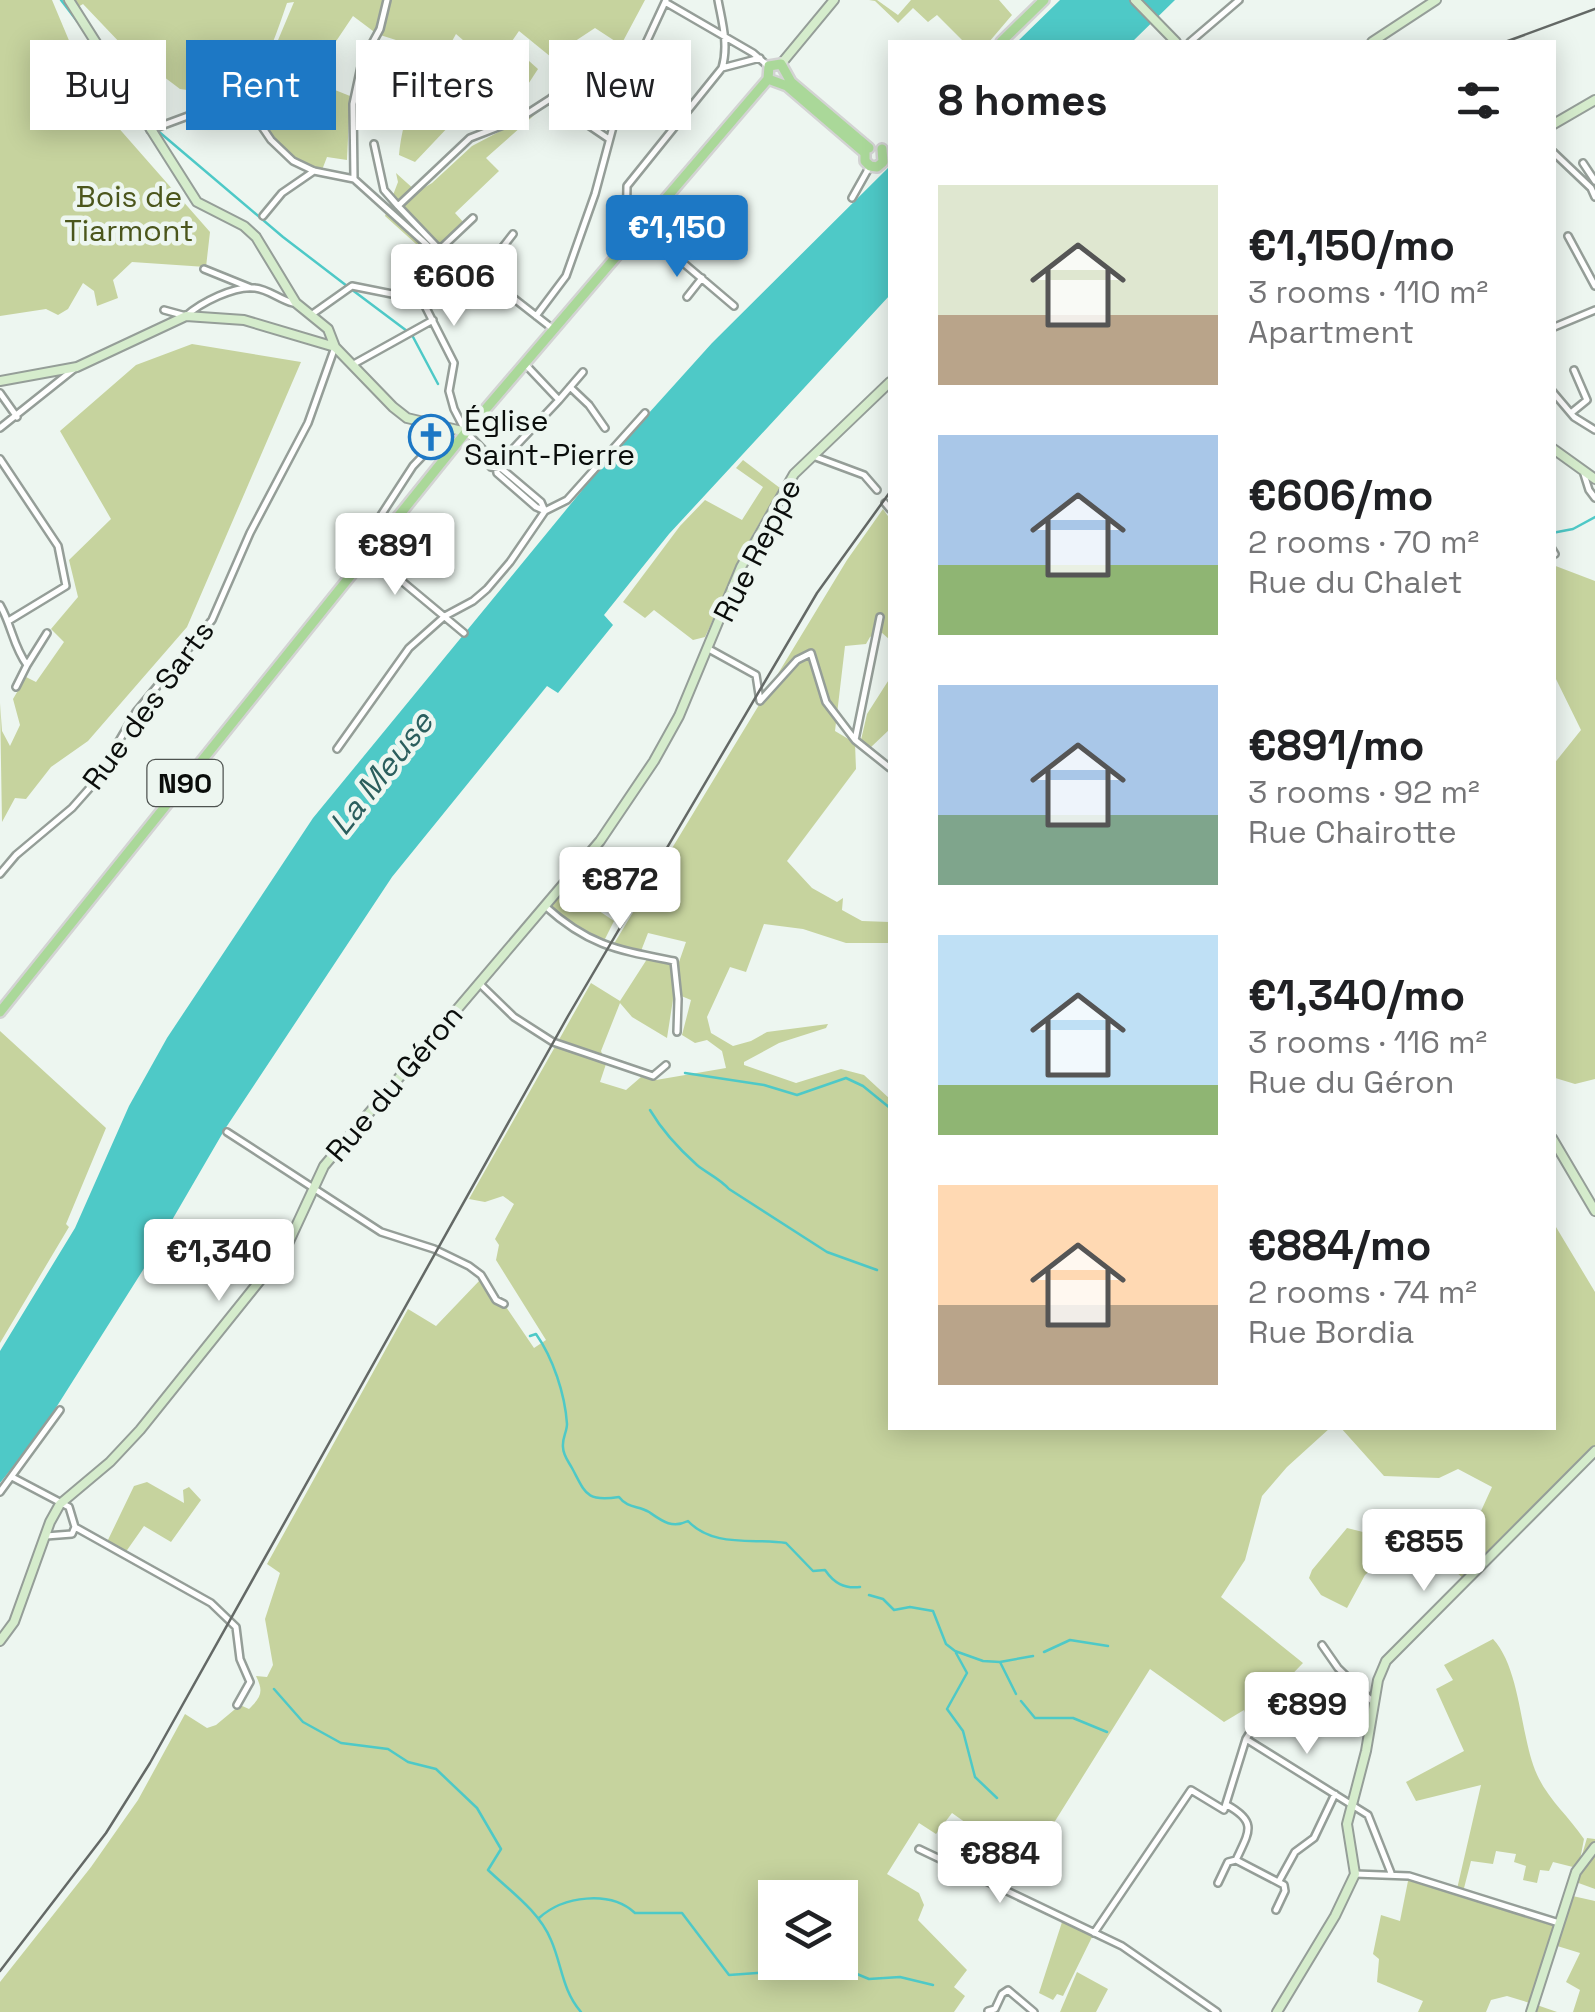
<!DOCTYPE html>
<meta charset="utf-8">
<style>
body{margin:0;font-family:"Space Grotesk",sans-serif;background:#f6f6f6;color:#202124;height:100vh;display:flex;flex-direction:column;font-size:38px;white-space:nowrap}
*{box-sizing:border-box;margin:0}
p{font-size:32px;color:#757577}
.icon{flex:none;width:55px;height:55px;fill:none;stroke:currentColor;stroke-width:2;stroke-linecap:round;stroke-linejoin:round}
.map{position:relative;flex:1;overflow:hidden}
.side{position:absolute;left:888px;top:40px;width:668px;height:1390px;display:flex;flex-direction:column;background:#fff;border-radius:0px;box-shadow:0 5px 25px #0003}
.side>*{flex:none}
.hud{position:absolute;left:30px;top:40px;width:708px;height:90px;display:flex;gap:20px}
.controls{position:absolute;left:758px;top:1880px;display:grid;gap:20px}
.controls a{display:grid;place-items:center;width:100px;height:100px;border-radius:0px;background:#fff;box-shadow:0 5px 25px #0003;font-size:50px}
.price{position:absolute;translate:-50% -85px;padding:0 22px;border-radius:10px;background:#fff;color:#222;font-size:32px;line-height:65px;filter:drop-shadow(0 2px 5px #0008)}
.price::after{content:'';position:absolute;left:50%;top:60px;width:30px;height:22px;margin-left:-15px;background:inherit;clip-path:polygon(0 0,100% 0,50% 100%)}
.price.on{background:#1d78c5;color:#fff}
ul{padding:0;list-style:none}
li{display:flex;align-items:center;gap:30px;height:250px;padding:0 50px}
li span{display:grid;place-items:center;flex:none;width:280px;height:200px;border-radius:0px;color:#555}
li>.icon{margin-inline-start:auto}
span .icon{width:120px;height:120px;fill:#fffc;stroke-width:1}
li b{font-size:42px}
h2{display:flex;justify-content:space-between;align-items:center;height:120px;padding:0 50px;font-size:42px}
.pill{padding:0 35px;border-radius:0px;background:#fff;box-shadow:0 5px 25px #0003;font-size:35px;line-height:90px}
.pill.on{background:#1d78c5;color:#fff}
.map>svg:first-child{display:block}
.green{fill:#c6d39e;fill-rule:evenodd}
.water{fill:#4ec9c7}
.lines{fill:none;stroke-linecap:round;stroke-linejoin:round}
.stream{stroke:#4ec9c7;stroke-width:2.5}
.street-casing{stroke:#959e98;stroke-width:10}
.secondary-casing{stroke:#959e98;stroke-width:12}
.primary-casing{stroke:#d3d3d3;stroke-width:14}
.street{stroke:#fff;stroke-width:5}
.secondary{stroke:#d5eccc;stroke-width:8}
.primary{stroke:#aad899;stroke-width:9}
.rail{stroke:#646966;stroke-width:2.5}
.labels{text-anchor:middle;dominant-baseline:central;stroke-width:9;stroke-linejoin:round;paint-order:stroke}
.shield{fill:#edf6f0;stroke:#4e5350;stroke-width:2.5}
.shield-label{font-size:28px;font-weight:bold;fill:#0a0d0b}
.park-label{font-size:30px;fill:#4b561c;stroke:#edf6f0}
.poi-label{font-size:30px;fill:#0a0d0b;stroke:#edf6f0;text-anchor:start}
.street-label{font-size:30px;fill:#0a0d0b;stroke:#edf6f0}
.water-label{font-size:32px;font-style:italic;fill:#2b5e5d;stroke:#edf6f0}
</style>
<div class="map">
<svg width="1595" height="2012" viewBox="0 0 1595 2012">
<rect width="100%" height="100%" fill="#edf6f0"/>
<!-- green -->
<path class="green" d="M0 0H52L94 100 210 232 206 267 132 262 113 280 118 298 97 306 94 291 83 283 68 309 58 315 46 309 0 316Z
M74 0H645L621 45 595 28 551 57 519 31 510 44 538 69 523 92 456 34 446 52 460 65 437 97 451 124 415 162 399 155C403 118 411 100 434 71L419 60 418 47 377 34 353 16 310 80 350 96 347 160 327 157 322 170C277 154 263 130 243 90L268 64 294 2 287 3C272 46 267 68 230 96L180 89 123 46 83 4 78 7Z
M869 0H877L898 15 911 0H999L1012 15 989 42H964L937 15 928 22 913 8 898 23 875 1Z
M540 110 486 158 499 171 455 213 465 224 440 247 426 253 385 216 398 182 396 173 417 192 432 183 472 146Z
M192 344 301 362 187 627 88 741 51 767 26 799 15 798 2 822 0 703 2 731 10 746 20 725 13 699 26 677 36 682 64 642 51 629 78 597 69 560 111 519 60 431 136 365Z
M743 460 780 488 753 534 705 637 693 640 654 610 645 618 623 602 680 526 705 500 742 520 763 487 736 468Z
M883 509 890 519V640L881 632 870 637 866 644 845 646 835 731 855 743 856 769 787 861 812 888 837 902 843 898 842 910 862 921 890 922V943H846L803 929 764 924 746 972 730 967 707 1017 711 1033 733 1046 751 1041 767 1032 828 1024 826 1028 779 1043 744 1062V1065L796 1083 841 1069 864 1075 890 1099V1428H1330L1287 1467 1262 1496 1245 1560 1221 1597 1303 1663 1276 1691 1251 1730 1245 1733 1248 1721 1244 1710 1224 1722 1150 1669 1027 1866 952 1813 936 1834 919 1823 887 1874 919 1893 924 1905 918 1920 967 1970 954 1987 965 1996 954 2012H0V1982L91 1867 138 1800 185 1714 207 1728 216 1725 240 1705 249 1709C261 1697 264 1692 256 1676L267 1677 273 1665 265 1619 280 1573 267 1564 408 1309 436 1326 480 1280 504 1304 534 1348 546 1340 496 1260 499 1245 495 1239 514 1204 503 1196 485 1202 469 1199 591 983 620 1001 649 956 679 962 686 942 648 933 641 951 612 947 847 560ZM674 993 691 1000 682 1035 695 1043 707 1040 722 1051 726 1068 656 1080 641 1077 626 1090 600 1082 606 1064 601 1051 620 1003 632 1017 667 1038ZM775 1898H840V1962H775Z
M1553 565 1595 581V1079L1575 1084 1552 1077 1553 765 1581 730 1553 673Z
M890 678V729L870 748 861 740 867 714Z
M565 888 614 921 602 945 547 908Z
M0 1031 106 1128 66 1224 69 1227 0 1343Z
M1553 1222 1595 1292V1450L1465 1580 1454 1570 1492 1487 1458 1469 1439 1478 1384 1476 1341 1428H1552Z
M147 1482 184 1503 183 1490 189 1487 201 1500 171 1542 144 1526 125 1553 107 1542 134 1486Z
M1372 1523 1388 1526V1555L1365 1575 1347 1608 1321 1595 1309 1578 1312 1570 1347 1528 1363 1532Z
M1493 1639C1520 1668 1520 1731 1535 1770 1546 1798 1568 1815 1584 1839L1579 1865 1587 1838 1595 1839V1889L1573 1881 1577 1868 1553 1862 1549 1871 1540 1870 1537 1883 1523 1880 1526 1866 1514 1862 1516 1854 1496 1851 1493 1864 1471 1861 1463 1892 1558 1923 1568 1895 1595 1901V2012H1573L1580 1990 1566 1982 1580 1953 1554 1945 1534 2004 1557 2012H1531L1533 2004 1507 1996 1491 2000 1486 2012H1418L1423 2001 1377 1982 1379 1959 1373 1954 1381 1915 1400 1921 1409 1876 1457 1889 1481 1785 1416 1801 1406 1782 1464 1751 1436 1689 1453 1680 1444 1665Z
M1063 1919 1094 1933 1063 1996 1057 1994 1053 2000 1039 1993Z
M1077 1972 1108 1989 1096 2012H1060Z"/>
<!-- water -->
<path class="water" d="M1060 0H1175L1132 42H1017Z
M890 166V295L669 534 604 615 613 625 558 693 547 686 392 877 225 1129 143 1270 40 1433 0 1483V1351L75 1228 129 1106 167 1038 313 818 611 455 712 343Z"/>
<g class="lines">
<!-- stream -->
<path class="stream" d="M61 0 77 21
M101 69 132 117 145 125
M158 131 283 237 347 286
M351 289 407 331
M412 335 438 384
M513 482 538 503
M1552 533 1573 529 1595 517
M685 1073 764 1085 797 1095 846 1078 863 1086 890 1108
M650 1110C663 1132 678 1148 697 1165 708 1174 719 1178 729 1189L827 1252 877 1270
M530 1336 536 1334C553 1358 565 1394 567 1424 567 1432 562 1438 563 1447 563 1455 568 1461 572 1468 586 1494 586 1502 619 1497 628 1509 638 1505 649 1512 662 1521 672 1529 688 1521 713 1548 754 1538 786 1543L813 1571 825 1570C834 1583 844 1589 860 1587
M869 1595 883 1599 894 1610 910 1607 933 1611 946 1644 955 1651 983 1661 1000 1662 1016 1694
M1044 1652 1070 1640 1108 1646
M956 1653 967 1673 947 1709 963 1731 975 1777 997 1798
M1000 1662 1033 1656
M274 1689 303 1722 341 1743 388 1749 408 1762 436 1769 477 1808 501 1849 488 1870C510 1891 539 1911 551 1940 562 1965 562 1990 581 2012
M1021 1701 1035 1718H1073L1107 1732
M539 1918C563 1896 610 1890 635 1913H682L729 1975 840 1967 869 1979 900 1977 933 1985"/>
<defs>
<path id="street" d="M665 2 753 53 768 66
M1190 42 1239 0
M722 68 760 58
M550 99 593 62
M150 130 223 103 237 90 271 140 293 161 314 171 354 179 436 253
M374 144 384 190 398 206
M1552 151 1591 188 1595 197
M1583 163 1595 181
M354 179 353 104 362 62 380 29 387 0
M852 198 870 166
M263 216 282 193 314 171
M473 218 436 253 435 270 422 300 454 363 449 391 454 409 466 432 496 463 497 473 536 507 545 511
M641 227 734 306
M1568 236 1595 286
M630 241 626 235 627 186 722 68C729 45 722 22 718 0
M440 250 398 206 470 138 519 119 550 99 609 139
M440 250 453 251 553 329
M204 269 251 288
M482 274 513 234
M687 297 702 278
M164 310 186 316C200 303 235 285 255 288 268 289 280 300 293 303
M311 315 352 286 422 300
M536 316 566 276 595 194 621 97 666 0
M1552 328 1595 310
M352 365 433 320
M570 387 589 405 605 428
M1552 391 1574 417 1595 430
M0 393 17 417
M559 400 583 372
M1571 413 1587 400 1574 370
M0 428 74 369
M479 449 491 467 502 469 541 502 544 509
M813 456 864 475 877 490
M0 459 58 546 66 586 10 620
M496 467 559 400 525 364
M1584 474 1589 490 1595 498
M885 503 890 509
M1552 549 1555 554
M370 551 363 543 413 466 449 428
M368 553 464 633
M0 605C12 626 13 646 27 665L16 687
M880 617 855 740 890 768
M707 648 756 675 760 701 797 660 811 653 826 702 855 740
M27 665 47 633
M337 749 409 648 445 616 473 601 487 589 510 562 545 511 567 500 645 413
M0 874 16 855 72 808 95 782 136 712 212 620 250 533 308 423 335 347
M545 906C589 946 618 950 674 961L678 999 677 1032
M480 984 514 1017 553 1042 653 1076 666 1065
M227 1132 381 1232 434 1249 469 1266 481 1275 496 1300 504 1304
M12 1477 69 1507 75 1527 211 1603 236 1627 240 1659 250 1682 237 1705
M0 1492 60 1410
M46 1536 72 1534 75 1527
M1322 1645 1338 1668 1373 1702
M1246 1739 1368 1815 1391 1873
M1227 1805C1258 1822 1249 1832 1236 1860
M919 1849 1122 1946 1217 2012
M1355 1874 1409 1876 1559 1923
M1279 1881 1295 1852 1314 1838 1335 1794
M1218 1883 1228 1862 1236 1860 1284 1885 1285 1891 1276 1910
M1094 1933 1191 1790 1224 1810 1246 1739 1276 1691
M988 2011 995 2009 1002 1994 1008 1990 1034 2012"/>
<path id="secondary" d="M69 0 197 202 244 226 256 237 296 303 328 329 335 347 393 407 407 418 466 432
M1135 0 1176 42
M1372 42 1436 0
M781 64 834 0
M1552 125 1595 100
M0 381 77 367 186 316 244 320 335 347
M1552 448 1595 479
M1552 1138 1595 1211
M0 1641 14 1622 50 1522 60 1504 110 1462 140 1430 286 1248 324 1166 600 841 654 761 679 716 741 567 794 474 890 382
M1277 2012 1335 1916 1355 1874 1347 1824 1366 1751 1378 1680 1386 1661 1595 1451
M1531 2012 1576 1872 1595 1847"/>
<path id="primary" d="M1001 42 1044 0
M768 79 787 86 865 153V161L870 166 877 167 883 162 882 149
M768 79 769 66 781 64 791 82 869 148
M0 1012 466 432 768 79"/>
</defs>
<!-- street casing -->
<use href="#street" class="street-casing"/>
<!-- secondary casing -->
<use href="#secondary" class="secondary-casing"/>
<!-- primary casing -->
<use href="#primary" class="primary-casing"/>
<!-- street -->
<use href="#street" class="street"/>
<!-- secondary -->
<use href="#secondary" class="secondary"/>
<!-- primary -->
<use href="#primary" class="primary"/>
<!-- rail -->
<path class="rail" d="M1505 42 1595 9
M0 1971 106 1833 150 1763 568 1016 817 593 890 492"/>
</g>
<!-- icons -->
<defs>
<symbol id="church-ring" viewBox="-11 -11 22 22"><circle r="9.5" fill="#edf6f0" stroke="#1d78c5" stroke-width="1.5"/><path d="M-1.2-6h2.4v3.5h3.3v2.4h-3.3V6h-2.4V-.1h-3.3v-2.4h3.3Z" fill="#1d78c5"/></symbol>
</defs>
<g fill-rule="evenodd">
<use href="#church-ring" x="406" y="412" width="50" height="50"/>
</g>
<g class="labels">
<!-- shield labels -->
<rect class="shield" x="147.5" y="760" width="75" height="46" rx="8"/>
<g class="shield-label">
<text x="185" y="783">N90</text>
</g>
<!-- park labels -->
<g class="park-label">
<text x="129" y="196">Bois de<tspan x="129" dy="34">Tiarmont</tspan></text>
</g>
<!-- poi labels -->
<g class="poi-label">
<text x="464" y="420">Église<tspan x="464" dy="34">Saint-Pierre</tspan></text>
</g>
<!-- street labels -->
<g class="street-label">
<text transform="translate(757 550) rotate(-63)">Rue Reppe</text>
<text transform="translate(148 705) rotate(-54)">Rue des Sarts</text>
<text transform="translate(394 1083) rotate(-50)">Rue du Géron</text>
</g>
<!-- water labels -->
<g class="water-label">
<text transform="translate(381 773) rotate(-52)">La Meuse</text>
</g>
</g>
</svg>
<div class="controls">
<a><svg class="icon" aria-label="layers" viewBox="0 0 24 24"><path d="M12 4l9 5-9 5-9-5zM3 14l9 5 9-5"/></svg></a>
</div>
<b class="price on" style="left:677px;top:280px">€1,150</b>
<b class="price" style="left:454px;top:329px">€606</b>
<b class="price" style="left:395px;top:598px">€891</b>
<b class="price" style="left:620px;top:932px">€872</b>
<b class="price" style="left:219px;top:1304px">€1,340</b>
<b class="price" style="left:1424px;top:1594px">€855</b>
<b class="price" style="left:1307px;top:1757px">€899</b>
<b class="price" style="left:1000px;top:1906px">€884</b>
<div class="hud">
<a class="pill">Buy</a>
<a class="pill on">Rent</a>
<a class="pill">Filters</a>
<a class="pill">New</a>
</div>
<section class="side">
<h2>8 homes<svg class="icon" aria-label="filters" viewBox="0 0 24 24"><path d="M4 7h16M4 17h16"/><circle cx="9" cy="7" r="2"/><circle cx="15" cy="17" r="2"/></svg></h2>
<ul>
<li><span style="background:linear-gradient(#dfe7d0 65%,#b9a48a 0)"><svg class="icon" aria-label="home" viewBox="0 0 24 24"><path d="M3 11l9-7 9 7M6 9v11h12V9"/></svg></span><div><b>€1,150/mo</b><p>3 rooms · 110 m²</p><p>Apartment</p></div></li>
<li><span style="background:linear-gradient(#a9c7e8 65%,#8fb573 0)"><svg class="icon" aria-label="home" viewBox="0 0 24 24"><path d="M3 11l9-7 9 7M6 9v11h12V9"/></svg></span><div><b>€606/mo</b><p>2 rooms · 70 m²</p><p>Rue du Chalet</p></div></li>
<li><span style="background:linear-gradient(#a9c7e8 65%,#7fa58c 0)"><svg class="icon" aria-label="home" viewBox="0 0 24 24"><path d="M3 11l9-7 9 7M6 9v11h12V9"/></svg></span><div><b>€891/mo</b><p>3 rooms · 92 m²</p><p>Rue Chairotte</p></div></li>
<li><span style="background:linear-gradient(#bfe0f5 75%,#8fb573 0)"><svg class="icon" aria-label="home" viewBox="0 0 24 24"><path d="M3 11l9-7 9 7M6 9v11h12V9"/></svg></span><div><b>€1,340/mo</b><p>3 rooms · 116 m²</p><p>Rue du Géron</p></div></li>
<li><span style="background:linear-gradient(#ffd9b3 60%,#b9a48a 0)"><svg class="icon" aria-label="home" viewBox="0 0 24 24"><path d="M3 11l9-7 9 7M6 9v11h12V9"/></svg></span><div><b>€884/mo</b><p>2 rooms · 74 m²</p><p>Rue Bordia</p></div></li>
</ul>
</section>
</div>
